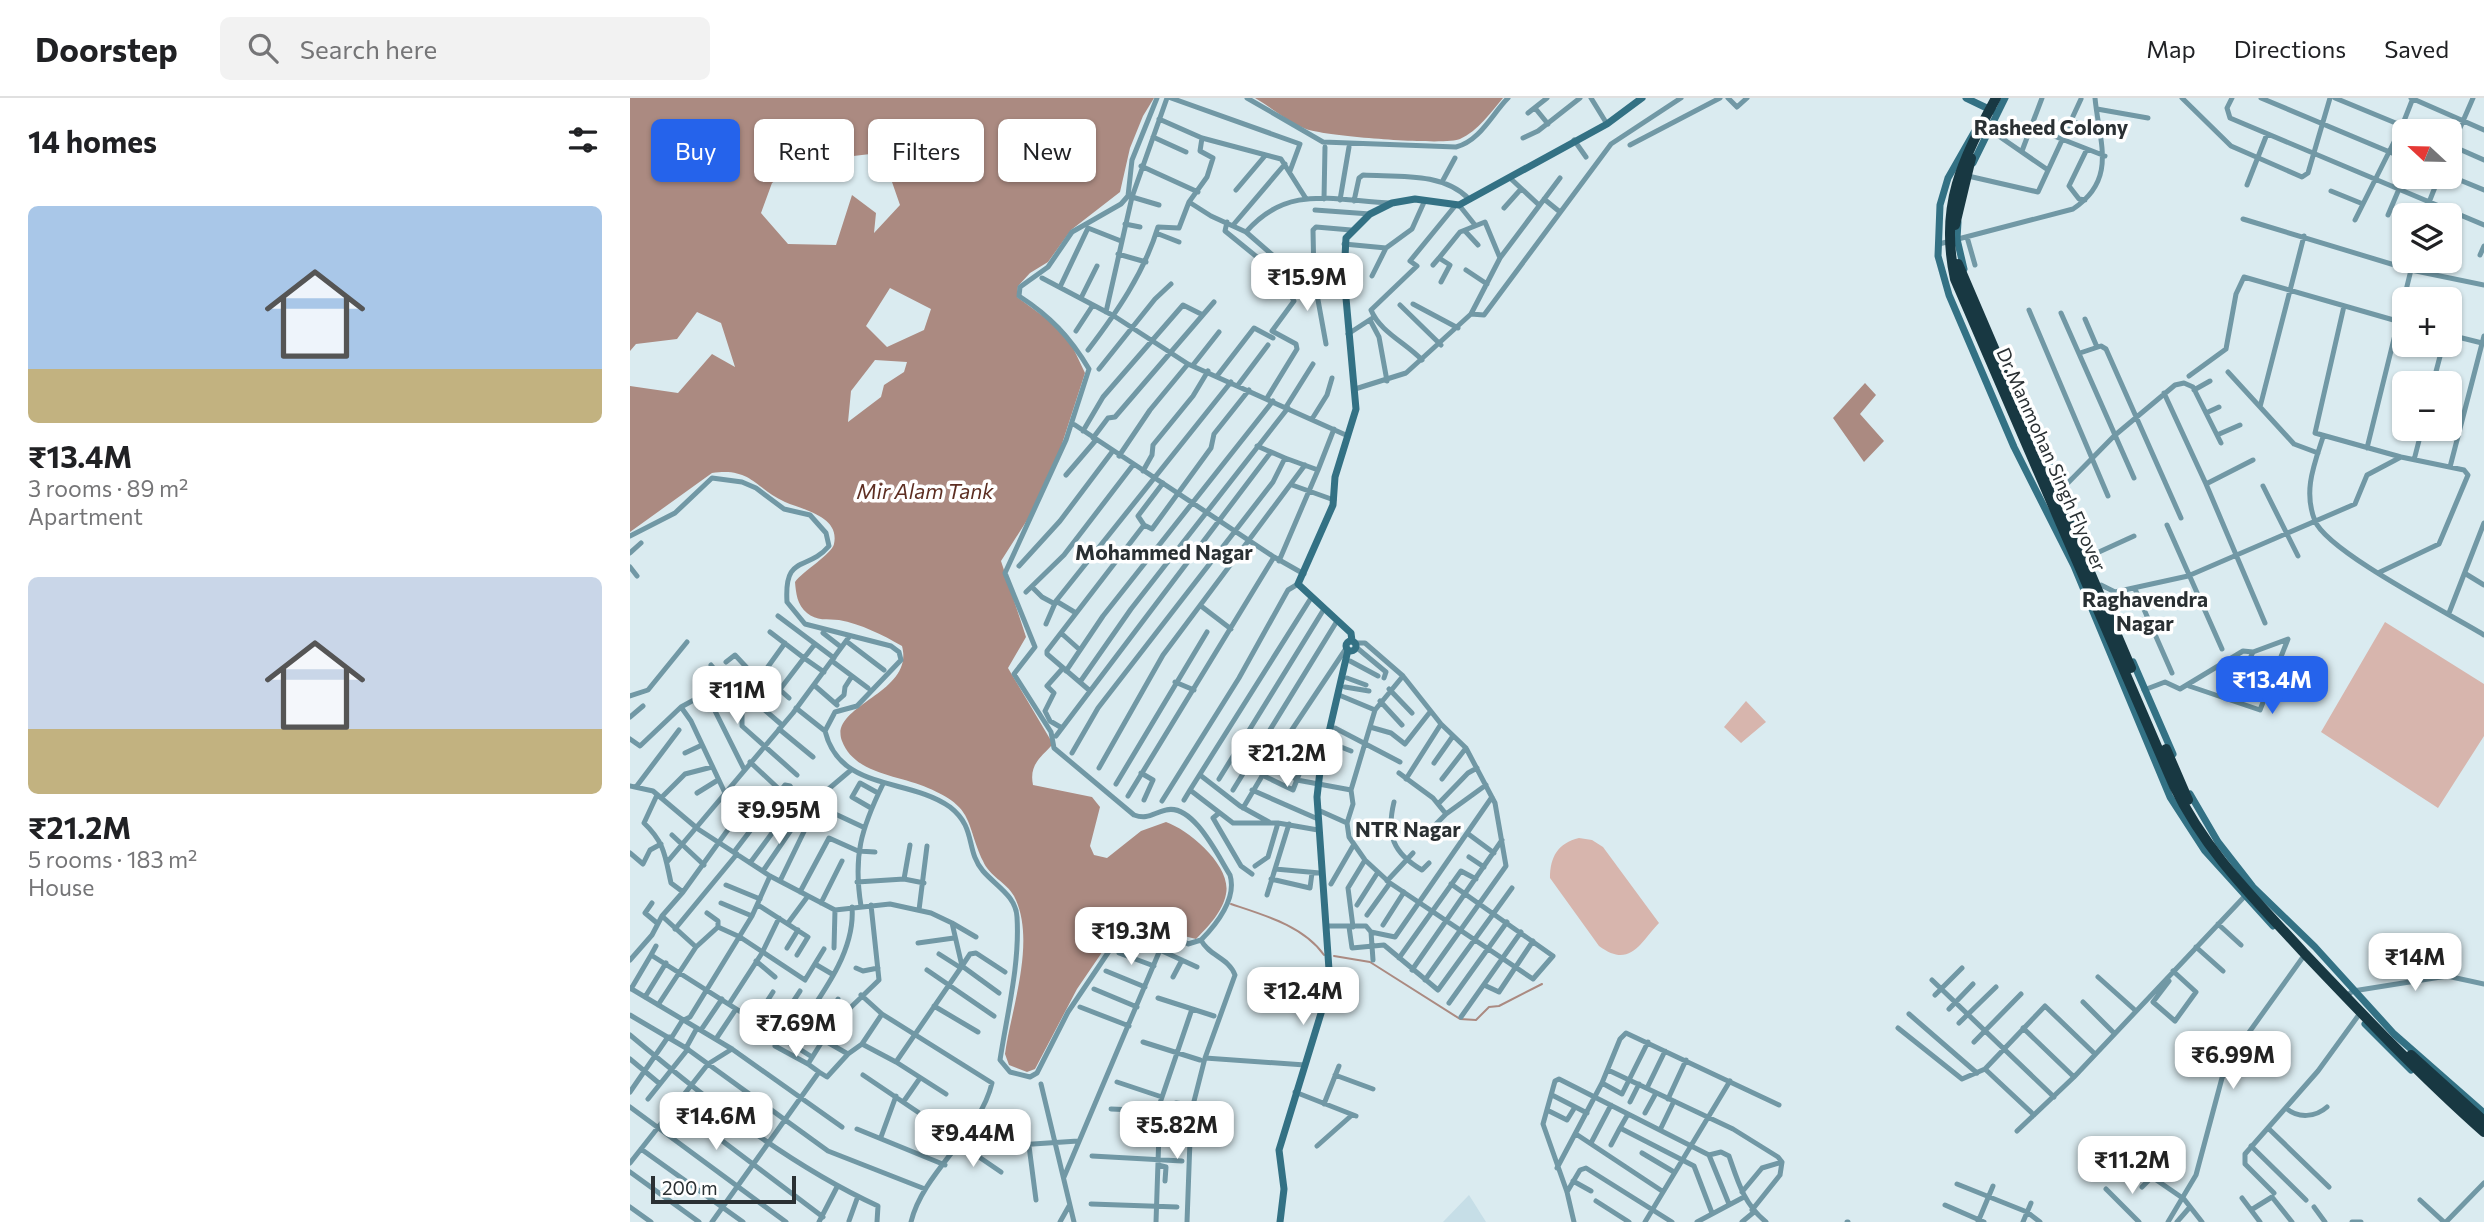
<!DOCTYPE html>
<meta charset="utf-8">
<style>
body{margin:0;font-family:Commissioner,sans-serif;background:#f2f2f2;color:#202124;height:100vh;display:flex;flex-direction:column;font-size:26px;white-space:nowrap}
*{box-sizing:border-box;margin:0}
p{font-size:23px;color:#757577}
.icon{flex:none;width:38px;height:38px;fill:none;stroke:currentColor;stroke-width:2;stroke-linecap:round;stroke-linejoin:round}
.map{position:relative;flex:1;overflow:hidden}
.details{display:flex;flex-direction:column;background:#fff;width:630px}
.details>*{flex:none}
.hud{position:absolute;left:21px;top:21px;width:665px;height:63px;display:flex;gap:14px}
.needle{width:46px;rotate:292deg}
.fabs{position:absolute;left:1762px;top:21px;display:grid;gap:14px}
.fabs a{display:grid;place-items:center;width:70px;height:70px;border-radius:10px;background:#fff;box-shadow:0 2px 5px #0004;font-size:35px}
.scale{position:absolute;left:21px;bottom:18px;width:145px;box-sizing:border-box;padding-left:7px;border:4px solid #2a3033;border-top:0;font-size:19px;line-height:24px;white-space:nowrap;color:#2a3033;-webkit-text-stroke:5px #fff;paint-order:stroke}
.price{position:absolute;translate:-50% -60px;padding:0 16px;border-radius:14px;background:#fff;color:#222;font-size:23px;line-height:46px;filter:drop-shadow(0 2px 4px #0008)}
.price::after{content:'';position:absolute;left:50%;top:42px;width:21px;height:16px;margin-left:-10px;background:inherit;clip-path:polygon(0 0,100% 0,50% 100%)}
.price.active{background:#2563eb;color:#fff}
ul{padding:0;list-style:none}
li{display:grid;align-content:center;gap:14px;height:371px;padding:0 28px}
li span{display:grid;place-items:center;height:217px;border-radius:10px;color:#555}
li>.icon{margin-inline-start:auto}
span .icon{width:126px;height:126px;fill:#fffc;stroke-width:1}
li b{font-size:30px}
h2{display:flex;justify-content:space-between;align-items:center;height:84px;padding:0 28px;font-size:30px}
.chip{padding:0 24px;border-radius:10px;background:#fff;box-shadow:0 2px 5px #0004;font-size:24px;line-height:63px}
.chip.active{background:#2563eb;color:#fff}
header{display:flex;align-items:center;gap:42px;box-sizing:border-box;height:98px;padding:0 35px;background:#fff;border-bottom:2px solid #e0e0e0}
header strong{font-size:33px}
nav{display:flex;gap:38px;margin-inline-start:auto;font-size:24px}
.search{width:490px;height:63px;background:#f2f2f2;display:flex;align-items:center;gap:18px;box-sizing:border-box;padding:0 24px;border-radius:10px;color:#757577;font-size:26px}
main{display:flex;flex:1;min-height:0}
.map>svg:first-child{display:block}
.built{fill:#c6dee7}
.green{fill:#d7b5ad}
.water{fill:#ab8a81;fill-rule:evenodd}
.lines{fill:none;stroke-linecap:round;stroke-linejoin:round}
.stream{stroke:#ab8a81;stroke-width:2}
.street{stroke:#7198a5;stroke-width:5}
.secondary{stroke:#337184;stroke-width:7}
.highway{stroke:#183842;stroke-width:10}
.labels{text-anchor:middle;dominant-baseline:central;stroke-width:7;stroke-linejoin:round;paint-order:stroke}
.street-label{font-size:19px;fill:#2a3033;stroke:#fff}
.neighbourhood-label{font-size:21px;font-weight:bold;fill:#2a3033;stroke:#fff}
.water-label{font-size:21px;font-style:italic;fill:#5d2e22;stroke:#fff}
</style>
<header>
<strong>Doorstep</strong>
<div class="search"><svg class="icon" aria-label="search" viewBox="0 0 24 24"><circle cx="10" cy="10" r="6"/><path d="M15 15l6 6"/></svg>Search here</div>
<nav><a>Map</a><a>Directions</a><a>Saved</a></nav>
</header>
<main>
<section class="details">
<h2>14 homes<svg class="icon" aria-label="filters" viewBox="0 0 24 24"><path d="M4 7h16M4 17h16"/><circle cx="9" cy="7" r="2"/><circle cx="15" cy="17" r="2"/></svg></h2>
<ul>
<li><span style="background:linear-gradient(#a9c7e8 75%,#c2b280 0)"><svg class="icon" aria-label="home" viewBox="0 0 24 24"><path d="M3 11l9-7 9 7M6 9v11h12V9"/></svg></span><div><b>₹13.4M</b><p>3 rooms · 89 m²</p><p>Apartment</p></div></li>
<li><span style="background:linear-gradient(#c9d6e8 70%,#c2b280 0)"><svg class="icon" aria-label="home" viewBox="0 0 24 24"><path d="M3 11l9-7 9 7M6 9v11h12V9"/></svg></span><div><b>₹21.2M</b><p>5 rooms · 183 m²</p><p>House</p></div></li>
</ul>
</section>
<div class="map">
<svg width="1854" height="1124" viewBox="0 0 1854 1124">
<rect width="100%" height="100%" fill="#daebf0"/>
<!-- built -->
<path class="built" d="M839 1097 856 1124H813Z"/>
<!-- green -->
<path class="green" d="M1755 524 1854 586V638L1808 710 1691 634Z
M1116 603 1136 624 1111 645 1094 629Z
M949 740 962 742 973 749 1029 825C1010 845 1000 871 969 848L920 780C920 759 928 745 949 740Z"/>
<!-- water -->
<path class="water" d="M0 0H524L513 18 500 50 490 94 441 132 418 164 400 175 388 188 387 199 436 235 455 275 430 352 401 416 371 463 396 539 378 570 423 646C410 660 399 667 403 687L462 699 470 709 460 748 464 757 477 760 511 733 536 724C559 732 602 768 596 796 593 813 578 829 566 841L554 838 515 816 494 822 447 891 405 971 397 974 379 967 375 956C381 911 407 842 384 798 376 784 359 778 353 763 335 724 345 710 298 690 270 677 225 677 212 643 198 607 285 596 272 548 253 537 231 526 209 522 198 521 186 523 177 515 167 507 166 495 165 484 173 473 202 456 204 446 210 418 173 412 155 404 125 390 121 369 82 375L0 434V288L48 295 82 256 105 269 91 225 67 214 47 241 6 246 0 253ZM200 30 215 59 274 52 300 67 299 76 263 61 262 84 270 107 244 135 246 115 222 97 206 147 158 146 131 115 142 85 184 54ZM260 190 301 211 294 232 257 249 236 228ZM245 262 277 264 274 274 254 287 251 299 218 324 221 293Z
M625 0H873C861 14 848 33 830 41 816 48 693 38 676 31 658 24 642 10 625 0Z
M1235 285 1246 297 1230 316 1254 343 1234 364 1203 320Z"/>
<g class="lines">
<!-- stream -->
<path class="stream" d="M601 806C634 817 674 828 694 857
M704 858 740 864 830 921 846 922 859 909 869 908 912 886"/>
<!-- street -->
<path class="street" d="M541 0 670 46 660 73
M617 0 693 44 826 49C850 43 862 16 878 0
M961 0 977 26
M1098 0 1107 9 1117 0
M1552 0 1601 48 1672 79 1678 75 1700 0
M1602 0 1597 10 1600 20 1854 127
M1631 0 1774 60
M1705 0 1785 33
M1781 0 1854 32
M905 10 918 26
M1467 11 1518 20
M898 15 917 0
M529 21 572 40 651 61 675 99
M1442 23 1470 34
M1401 29 1475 58
M1360 32 1418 72
M523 39 556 54
M893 40 908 33 950 0
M944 42 956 59
M1000 47 1090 0
M1820 47 1854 62
M1392 53 1412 0
M1820 53 1843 0
M511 68 568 94
M1338 78 1408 94 1451 1
M1820 78 1854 92
M880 80 909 107
M812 84 825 60
M1617 87 1637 36
M606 92 634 59
M1701 93 1733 106
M502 99 529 107
M694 101 695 49
M914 101 930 114
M710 102 719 49
M1455 102 1449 101 1439 88 1457 51
M724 103 729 80 733 77C769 79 813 74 839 101
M559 104 581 118 616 134 670 181
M829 107 845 127
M874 110 891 91
M685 112 740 116
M1758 117 1769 91
M1794 117 1809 79
M1613 121 1781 172 1854 187
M1725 122 1772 28 1783 0
M597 124 595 133 638 168
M495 126 510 129
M604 126 655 66
M835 133 848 147
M616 134C658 85 705 103 762 105
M526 135 549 144
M1820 136 1828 115
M1337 139 1345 167
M714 146 756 150 782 131 795 102
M1309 146 1443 111C1488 81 1469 44 1465 0
M488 156 516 164
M1850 157 1854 148
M809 160 830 134 855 124 870 160 841 216
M870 160 930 80
M803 167 809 160 820 167 811 184
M836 172 857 186
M742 178 756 150
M412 180 484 218 558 266 718 338
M430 189 458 130 491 143
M644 196 655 189
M451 200 467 168
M783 206 828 230
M770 207 811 247
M1714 208 1685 335 1771 359 1834 372 1838 377 1809 446 1750 474
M1399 212 1478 398
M476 214 502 99 537 0
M1431 215 1504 380
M1455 221 1467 249
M740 222 749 239 757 283
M446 233 463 207
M718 236 741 221
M1820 237 1852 245
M696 246 684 180 683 132 686 129 721 132
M458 252C487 214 514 175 528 129L549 130 559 104 577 79 583 60 570 53 572 40
M1450 255 1471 248 1476 251 1551 420
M792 262C776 245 750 234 741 212L787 168 780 163 825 108
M563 267 589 234
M469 271 525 201 541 186
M1598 274 1664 346 1688 355
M587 278 624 230 643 240
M1559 278 1596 251 1606 196 1614 179 1774 225
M1803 285 1813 247
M608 287 638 247
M725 291 776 275 841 216 854 217 981 46 1051 0
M1564 292 1580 283
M1534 295 1576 386
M637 300 667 251 666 246 642 233 664 203 655 189 674 180 714 178
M656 309 683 266
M1630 309 1674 138
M1576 315 1589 309
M682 321 697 297 702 280
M445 327 644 459 674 476
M453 333 473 299 553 207 573 217
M1587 337 1610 327
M1693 339C1684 367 1673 393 1685 423 1698 454 1820 516 1854 537
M463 340 478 320 485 319 584 204
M1737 350 1781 172
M489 358 520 312 558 266
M655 360 688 372 704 331
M1623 362 1576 386 1635 525
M1784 362 1792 331
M1820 369 1854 238
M513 373 522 357 523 347 563 298 578 273
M436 377 466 342
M662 387 704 402
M1633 388 1668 458
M1430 393 1484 338 1545 287 1554 285 1563 289 1591 345
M514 427 508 418 533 385
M1537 427 1592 551
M0 438 45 415 82 380 112 384 126 390 154 411 180 417 196 435 199 448C177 474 154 455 157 504L175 526 261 548 269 554 271 562 227 608 205 614 195 633C210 694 278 679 320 709 347 730 335 752 353 773 366 788 386 798 387 819 390 866 377 916 370 962L380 974 400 979 407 975 438 914 498 825 508 820 538 833 558 846 571 842C587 826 607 800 600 777 588 758 563 705 536 712 523 715 518 722 504 717L424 650 421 634 384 576 405 549 375 475 436 342 459 271C440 239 420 218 389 198L390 189 418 169 442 134 491 106 498 98 502 62 527 0
M0 455 11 445
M1458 459 1504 438
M649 463 688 372
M389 468 430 423 482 354
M0 469 7 478
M1836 476 1854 487
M402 489 412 499 425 506
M1465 489 1471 487 1485 494 1558 478 1725 406 1737 377 1771 359
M1505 491 1542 575
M396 494 434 457 503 367
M426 503 446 515
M571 508 601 531
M1819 515 1854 425
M148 518 204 560
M416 526 426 503 601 284
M140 534 174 560 185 546
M193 535 211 549
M431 535 450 552
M216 543 254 572
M155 545 132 577 146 589 151 590 174 560 194 574
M726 545H735L773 578 811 626 836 650 865 705 876 768 795 882
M726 549 756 574 754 580
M1623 554 1613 575 1623 582
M202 563 238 590
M720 563 748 578
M81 567 97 586
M436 573 473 518 643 303
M773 578 745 612 721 692 723 706 717 725 719 739 735 762 760 785 903 881 923 858 821 786
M110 579 122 601 152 627
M717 580 736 587
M450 584 501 511 658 310
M545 584 564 592
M1608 584 1613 575
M100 585 112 612V628L167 677
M184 587 207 607
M715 589 739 593
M149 591 159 600
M759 591 782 615
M459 592 417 556V553L514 427 522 431 581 350 584 336 619 292
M1514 592 1535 584 1550 591 1613 553 1623 554 1658 541 1630 612 1559 588
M77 597 114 671
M709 597 745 612
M0 598 18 592 57 544
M750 603 772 627
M205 605 214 597 215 589 222 578
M51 609 61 623 95 695 129 717
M166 610 195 633
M0 619 13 608
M740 629 761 635 775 646 800 614
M432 630 420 623 415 613 424 595 417 588 433 570
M705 630 770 664
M149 631 183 659
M659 635 698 653
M426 638 641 354
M0 641 10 648 51 609 119 572 105 557 96 564
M701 645 721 653
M55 655 72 647
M442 655 468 610 643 384 655 360 627 348
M641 663 667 682 721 692
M120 664 150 692
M804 665 823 638
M469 670 533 557 675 367
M511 675 523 682 514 702
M769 675 803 700 816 716 856 687
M570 677 610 708 639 724
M632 677 663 692 673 666
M589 681 694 511
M776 681 811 626
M812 681 836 650
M486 686 577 534
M0 688 23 693 68 731 140 778 205 812 260 806 301 815 322 825 332 868 266 964 232 946 218 956 197 979 189 974 82 1124
M6 689 49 632
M560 692 681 500
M603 692 707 523
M622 692 688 721
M67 695 88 682
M27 697 14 725C35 745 35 758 41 785L53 794
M498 698 644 459
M31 700 55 676 82 669
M554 702 560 692 603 725H648L688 732
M532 703 609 580 658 492 668 486
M764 704C756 737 763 755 792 772L799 765
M809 705 838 675 847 670
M241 710 222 699 230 685 248 695
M613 710 641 663 717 549
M688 712 717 725
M201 714 233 729
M589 715 583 720 611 768 622 776
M837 735 864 755
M42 737 74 767
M794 738 816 716
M104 754 155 687 160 688 176 710
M0 755 13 766 20 752 31 746
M839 759 854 769
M38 763 163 615 219 539
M120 765 156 716
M625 768 638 759 648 725
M645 771 690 775
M133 773 176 710 221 672
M274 781 280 747
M641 781 680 790 682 775
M150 783 183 715
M757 783 783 755
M227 784 274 781 294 785
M701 786 723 748
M96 787 130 801
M170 794 199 740 228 753 245 754
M637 797 659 726
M22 805 15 815 27 825
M91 805 122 818
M191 805 212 763
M128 807 178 839 167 857
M727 807 748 774
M231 808C223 758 231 731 253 686
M289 812 297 748
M77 815 88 823V829
M737 817 760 785
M32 818 66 849
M158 825 178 798
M322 825 346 839
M1588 826 1611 847
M753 827 774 794
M696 828H736L741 834 765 839 862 699
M719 829 722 850 754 847 808 892 882 790
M723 829 718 790 735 762
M45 831 107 756
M741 834 743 862
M499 836 532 848
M288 845 324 840
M1566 849 1593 873
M157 850 168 832
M204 850 205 812
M530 852 567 869
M489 855 524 868
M309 856 331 870
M21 857 26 848
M769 860 831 773 846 781
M0 862 22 837 32 818 53 794 115 708
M126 863 145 879
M185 866 202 876
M226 870 233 873 248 870
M297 872 364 918
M782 872 872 742
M476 873 515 889
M543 879 552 862
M1468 879 1506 913
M1302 882 1424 999
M1539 883 1523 904 1545 923 1566 894 1543 873
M854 887 869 894 903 843
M0 890 102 951 212 1029
M1 891 21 857 182 959
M464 891 507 909
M369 895 332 868 340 856 346 855 375 874
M231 897 252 916 362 985C350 1036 293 1074 281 1124
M1305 897 1332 870
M15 899 36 865
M1715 899 1723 893 1817 878 1854 886
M528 900 584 918
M208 901 190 940 218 956
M1453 904 1484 935
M819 905 877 824
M99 906 132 855 149 820
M28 907 66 849 88 829 110 839 175 882 194 851
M304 908 348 934
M450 909 499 928
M1319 911 1343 886
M218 912 249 882 241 807
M1279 916 1347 975
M0 917 56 950 198 1053 295 1091
M831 919 891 834
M125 922 143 894
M1329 925 1366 889
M1268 930 1332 981 1355 971 1415 908 1465 956
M1393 930 1444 979
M71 932 92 901
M143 934 170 893
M0 937C76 1001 157 1066 248 1108L247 1124
M86 941 106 911
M513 944 570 962
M1344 944 1391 896
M159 945C184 906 226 858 222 809
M232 946 252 916
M145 948 178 966
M56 950 67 930
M575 960 675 967
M0 961 30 986
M266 964 316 996
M1355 971 1404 1017
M978 972 1103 1031 1148 1059 1152 1064 1150 1077 1122 1112
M189 974 178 966 193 942
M233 977 307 1027 334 1038
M705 977 743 991
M487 984 532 999
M972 985 992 996 1018 944
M411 986 444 1124
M1017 990 1035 953
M0 994 38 939H42L52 923 60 919 122 818 140 778
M665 994 726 1018
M922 997 957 1015
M18 1001 58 951
M1038 1001 1056 962
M274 1003 290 980
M1000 1004 1009 986
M530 1005 561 1015
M694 1006 709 968
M46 1008 193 1119
M541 1008 546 1005 563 1007
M0 1009 156 1124
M1656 1010C1668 1021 1686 1019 1697 1009
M481 1011 529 1013
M917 1012 937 1022 945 1009
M1015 1015 1026 995
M998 1016 990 1030 1064 1068 1082 1115
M344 1021 388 1047 448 1043
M1638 1030 1699 1089
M227 1031 315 1067
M1030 1032 1044 1003
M1387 1033 1444 979 1614 799
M946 1036 1032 1093
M251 1039 266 998
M961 1045 981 1007
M330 1046 371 1074
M981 1047 990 1030
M399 1048 406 1102
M687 1048 722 1017
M1621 1048 1676 1102
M11 1051 113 1124
M1012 1055 1044 1074
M1079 1057 1091 1054 1099 1058C1108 1084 1114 1106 1136 1124
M462 1058 552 1063
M0 1065 78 966 102 951
M528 1067 536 1069 535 1083
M927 1070 972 985 990 941 996 935 1149 1007
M0 1074 69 1124
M434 1079 538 833
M943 1083 961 1093
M1327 1086 1397 1114 1410 1124
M1512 1089 1522 1079 1554 1101 1572 1124
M1476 1091 1509 1124
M937 1094 950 1072 956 1070 1042 1124
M1112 1094 1132 1070 1152 1064
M1644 1095 1615 1066V1056L1688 973 1728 918
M1612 1100 1630 1124
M1790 1102 1814 1124
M966 1103 999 1124
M461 1106 547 1109
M1315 1107 1354 1124
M0 1109 21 1124
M1684 1109 1695 1124
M1621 1112 1642 1099 1662 1124
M219 1123 228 1098
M189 1124 207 1089
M430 1124 439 1108
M526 1124 530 1005 562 911
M557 1124 561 1015 575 960 605 877C599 860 579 858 571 842
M944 1124 937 1094 913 1026 925 983 929 981 1079 1057 1099 1106
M1015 1124 1100 983
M1067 1124 1114 1099
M1112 1124 1124 1114
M1217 1124H1218
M1348 1124 1363 1088
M1393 1124 1401 1105
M1538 1124 1566 1077 1592 980 1610 947 1673 859
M1547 1124 1560 1109
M1722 1124H1731
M1816 1124 1854 1085"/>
<!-- secondary -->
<path class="secondary" d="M1336 0 1363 13
M1346 31 1318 80 1310 107 1308 158 1319 197 1384 349 1444 468 1540 699 1575 753 1643 828
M1343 65 1375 0
M1328 124 1327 141 1334 171
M1378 271 1448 434
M716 548a5 5 0 1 1 10 0a5 5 0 1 1-10 0Z
M722 543 721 535 668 486 703 407 705 379 726 311 714 178 716 140 740 116 762 105 785 101 829 107 977 26 1012 0
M1503 564 1543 656
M1560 696 1588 744 1623 789 1685 849 1764 936 1854 1015
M1735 926 1781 972
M650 1124 654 1091 649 1052 700 886 687 699 690 673 718 552"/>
<!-- highway -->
<path class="highway" d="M1366 0C1332 63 1309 107 1325 181L1544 688C1577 756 1625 801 1675 856 1733 917 1791 978 1854 1034
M1325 127 1341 60
M1328 166 1501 570
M1536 651 1558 702
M1781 957 1854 1023"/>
</g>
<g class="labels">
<!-- street labels -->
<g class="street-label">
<text transform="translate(1422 361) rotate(66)">Dr.Manmohan Singh Flyover</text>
</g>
<!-- neighbourhood labels -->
<g class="neighbourhood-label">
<text x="1421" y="28">Rasheed Colony</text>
<text x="534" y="453">Mohammed Nagar</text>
<text x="1515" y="500">Raghavendra<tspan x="1515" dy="24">Nagar</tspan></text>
<text x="778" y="730">NTR Nagar</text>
</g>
<!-- water labels -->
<g class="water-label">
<text x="295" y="392">Mir Alam Tank</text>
</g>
</g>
</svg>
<div class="fabs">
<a><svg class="needle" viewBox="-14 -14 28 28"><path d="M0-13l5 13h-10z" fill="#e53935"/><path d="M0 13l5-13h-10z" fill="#757577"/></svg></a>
<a><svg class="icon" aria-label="layers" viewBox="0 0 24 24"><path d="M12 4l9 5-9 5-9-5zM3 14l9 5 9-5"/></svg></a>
<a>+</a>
<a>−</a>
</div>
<div class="scale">200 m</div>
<b class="price" style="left:677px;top:215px">₹15.9M</b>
<b class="price active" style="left:1642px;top:618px">₹13.4M</b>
<b class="price" style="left:107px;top:628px">₹11M</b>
<b class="price" style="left:657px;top:691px">₹21.2M</b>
<b class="price" style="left:149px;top:748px">₹9.95M</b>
<b class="price" style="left:501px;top:869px">₹19.3M</b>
<b class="price" style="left:1785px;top:895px">₹14M</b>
<b class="price" style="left:673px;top:929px">₹12.4M</b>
<b class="price" style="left:166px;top:961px">₹7.69M</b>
<b class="price" style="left:1603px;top:993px">₹6.99M</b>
<b class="price" style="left:86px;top:1054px">₹14.6M</b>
<b class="price" style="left:547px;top:1063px">₹5.82M</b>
<b class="price" style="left:343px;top:1071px">₹9.44M</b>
<b class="price" style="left:1502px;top:1098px">₹11.2M</b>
<div class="hud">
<a class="chip active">Buy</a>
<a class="chip">Rent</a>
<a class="chip">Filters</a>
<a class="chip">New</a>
</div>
</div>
</main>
